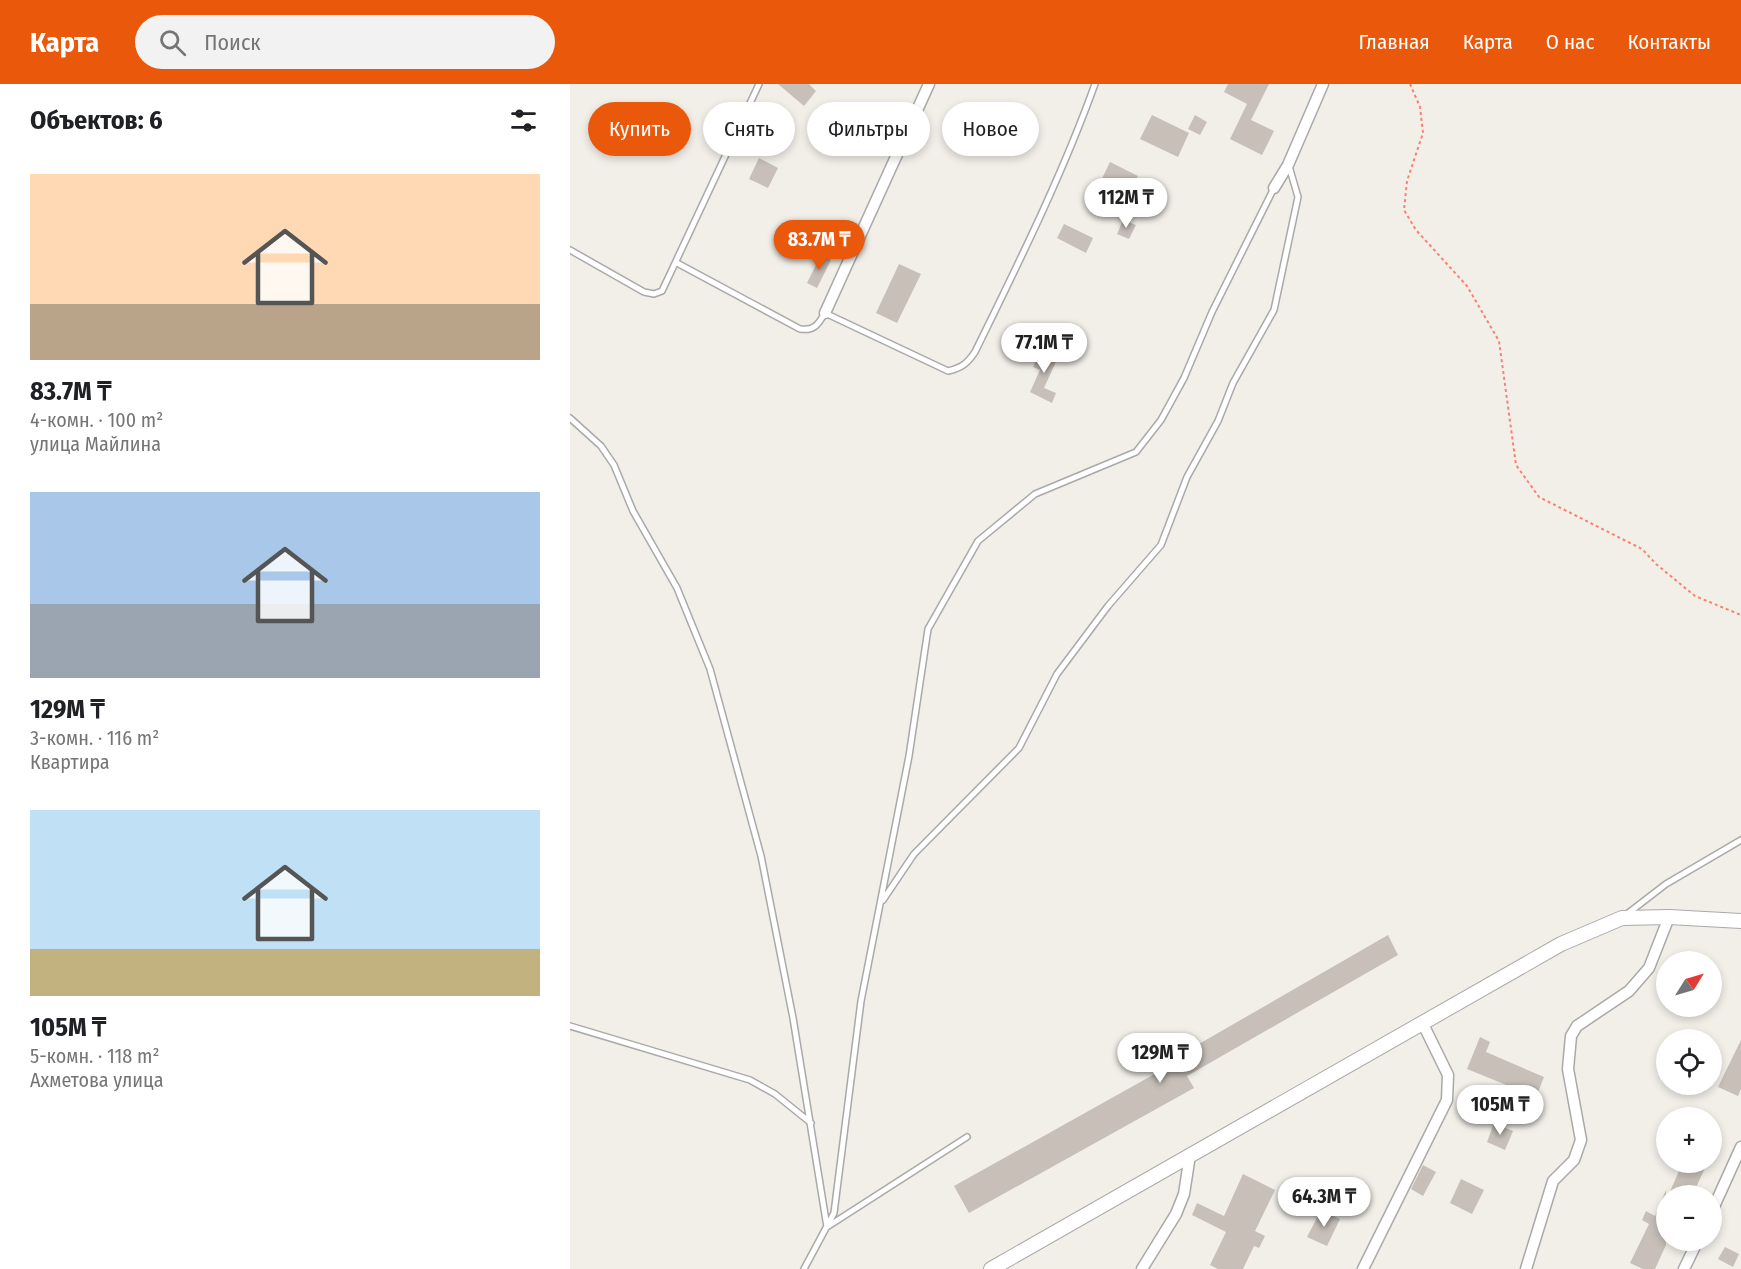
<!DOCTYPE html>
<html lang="ru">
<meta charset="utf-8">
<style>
body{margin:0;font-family:"Fira Sans Condensed",sans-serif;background:#f2f2f2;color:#202124;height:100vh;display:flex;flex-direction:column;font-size:22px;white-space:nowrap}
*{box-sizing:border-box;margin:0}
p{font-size:20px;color:#757577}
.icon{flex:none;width:33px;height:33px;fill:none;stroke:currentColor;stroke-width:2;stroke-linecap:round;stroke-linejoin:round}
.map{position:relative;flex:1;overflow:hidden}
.drawer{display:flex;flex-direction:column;background:#fff;width:570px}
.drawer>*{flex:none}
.guide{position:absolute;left:18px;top:18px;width:570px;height:54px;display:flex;gap:12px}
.needle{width:39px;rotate:53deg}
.fabs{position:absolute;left:1086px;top:867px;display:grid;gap:12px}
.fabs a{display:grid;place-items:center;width:66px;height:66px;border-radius:50%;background:#fff;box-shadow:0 3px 9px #0003;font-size:30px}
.price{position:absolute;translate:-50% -51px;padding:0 14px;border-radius:21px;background:#fff;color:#222;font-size:20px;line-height:39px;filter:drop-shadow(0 2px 3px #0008)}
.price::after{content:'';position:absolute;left:50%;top:36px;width:18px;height:14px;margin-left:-9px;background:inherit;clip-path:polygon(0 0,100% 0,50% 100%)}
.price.on{background:#ea580c;color:#fff}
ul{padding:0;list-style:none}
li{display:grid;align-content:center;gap:12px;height:318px;padding:0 30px}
li span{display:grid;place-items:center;height:186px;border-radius:0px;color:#555}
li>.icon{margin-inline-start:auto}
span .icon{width:108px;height:108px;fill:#fffc;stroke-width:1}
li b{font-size:26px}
h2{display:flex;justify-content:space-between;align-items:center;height:72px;padding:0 30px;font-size:26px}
.chip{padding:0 21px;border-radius:27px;background:#fff;box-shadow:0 3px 9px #0003;font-size:21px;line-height:54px}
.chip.on{background:#ea580c;color:#fff}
header{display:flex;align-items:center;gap:36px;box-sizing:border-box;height:84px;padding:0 30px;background:#ea580c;color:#fff}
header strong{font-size:28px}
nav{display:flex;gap:33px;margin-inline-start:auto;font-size:21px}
.search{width:420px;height:54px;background:#f2f2f2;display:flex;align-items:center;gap:15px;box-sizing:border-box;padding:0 21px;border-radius:33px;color:#757577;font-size:22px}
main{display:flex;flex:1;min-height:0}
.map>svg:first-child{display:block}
.building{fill:#c7bfb8}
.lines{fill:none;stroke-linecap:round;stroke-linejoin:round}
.service-casing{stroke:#a9a9a9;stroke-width:8}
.minor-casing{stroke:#a9a9a9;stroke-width:13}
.tertiary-casing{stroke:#a9a9a9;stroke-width:16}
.path{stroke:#fa8072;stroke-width:2;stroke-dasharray:3 3;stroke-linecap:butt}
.service{stroke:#fff;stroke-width:5}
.minor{stroke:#fff;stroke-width:10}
.tertiary{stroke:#fff;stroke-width:14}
</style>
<header>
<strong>Карта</strong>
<div class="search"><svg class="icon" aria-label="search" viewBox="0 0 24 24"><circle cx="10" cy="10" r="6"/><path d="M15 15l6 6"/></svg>Поиск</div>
<nav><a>Главная</a><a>Карта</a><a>О нас</a><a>Контакты</a></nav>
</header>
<main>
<section class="drawer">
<h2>Объектов: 6<svg class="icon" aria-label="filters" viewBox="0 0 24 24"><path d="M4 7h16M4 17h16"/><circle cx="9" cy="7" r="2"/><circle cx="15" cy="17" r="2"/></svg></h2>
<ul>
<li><span style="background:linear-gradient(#ffd9b3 70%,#b9a48a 0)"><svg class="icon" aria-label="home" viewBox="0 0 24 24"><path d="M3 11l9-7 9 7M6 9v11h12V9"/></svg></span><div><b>83.7M ₸</b><p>4-комн. · 100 m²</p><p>улица Майлина</p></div></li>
<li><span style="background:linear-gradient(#a9c7e8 60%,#9aa5b1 0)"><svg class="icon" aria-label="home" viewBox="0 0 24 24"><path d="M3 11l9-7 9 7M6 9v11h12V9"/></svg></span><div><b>129M ₸</b><p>3-комн. · 116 m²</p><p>Квартира</p></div></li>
<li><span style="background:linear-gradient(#bfe0f5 75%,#c2b280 0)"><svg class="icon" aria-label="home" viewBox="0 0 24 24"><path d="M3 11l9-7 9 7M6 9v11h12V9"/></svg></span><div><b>105M ₸</b><p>5-комн. · 118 m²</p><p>Ахметова улица</p></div></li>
</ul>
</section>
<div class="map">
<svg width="1171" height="1185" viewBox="0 0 1171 1185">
<rect width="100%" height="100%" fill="#f2efe9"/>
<!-- building -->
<path class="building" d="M208 0H239L246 7 234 22Z
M658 0H699L681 36 704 47 692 71 660 55 677 20 654 8Z
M294 25 315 36 305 58 283 48Z
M582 31 619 49 608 73 570 55Z
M625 31 637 38 630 51 618 45Z
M189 74 208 84 198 104 179 95Z
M540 78 568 92 551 124 524 111Z
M553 136 566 141 559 155 547 150Z
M494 140 523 154 516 169 487 154Z
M251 171 261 176 247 204 237 199Z
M329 180 351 190 327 239 306 229Z
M473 263 489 271 474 304 486 309 482 319 460 308 470 286 463 283Z
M818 851 828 871 617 992 624 1004 399 1129 384 1102 624 968 622 964Z
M910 953 920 958 916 968 974 993 966 1013 897 985Z
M1171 956V1005L1168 1012 1148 1003Z
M924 1039 943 1047 935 1066 917 1058Z
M1113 1078H1124L1135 1084 1122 1112H1098Z
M853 1081 866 1088 853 1112 841 1105Z
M673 1090 705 1106 685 1147 695 1152 689 1164 684 1162 673 1185H648L640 1181 656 1148 622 1131 627 1119 654 1132Z
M891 1095 914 1106 902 1130 880 1119Z
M1096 1106V1161L1085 1185H1073L1060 1179 1079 1140 1072 1136 1076 1127 1085 1132Z
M751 1126 770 1135 757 1162 737 1153Z
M1155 1163 1169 1170 1163 1183 1148 1175Z"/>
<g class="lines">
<defs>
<path id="service" d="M0 166 74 208 84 210 92 207 189 0
M107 179 230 245C244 247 248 241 255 229L378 287C391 284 397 280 405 268 448 180 492 92 525 0
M0 334 31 362 44 381 63 427 107 504 140 585 191 772 223 934 257 1143 397 1053
M313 816 344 770 449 664 487 590 538 522 591 461 617 393 648 337 663 299 704 226 728 113 719 82
M1057 830 1096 800 1171 756
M0 942 180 996 205 1010 241 1039
M234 1185 264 1129 291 917 339 672 358 545 408 457 465 410 566 368 591 336 614 294 642 228 704 104"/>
<path id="minor" d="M704 104 718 81 753 0
M255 229 359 0
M1142 1127 1171 1063
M572 1185 606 1130 614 1110 620 1071
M793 1185 877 1016 878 991 852 938
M956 1185 983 1097 1004 1076 1011 1056 998 985 1001 952 1007 942 1059 907 1079 884 1099 833
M1114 1185 1128 1156"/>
<path id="tertiary" d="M421 1185 991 860 1052 834 1099 833 1171 837"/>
</defs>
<!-- service casing -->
<use href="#service" class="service-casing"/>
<!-- minor casing -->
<use href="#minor" class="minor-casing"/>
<!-- tertiary casing -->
<use href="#tertiary" class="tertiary-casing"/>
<!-- path -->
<path class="path" d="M840 0 850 23 853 49 837 97 834 126 846 146 897 202 929 257 946 381 969 413 1072 465 1086 480 1125 512 1171 531"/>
<!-- service -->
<use href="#service" class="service"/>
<!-- minor -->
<use href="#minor" class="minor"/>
<!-- tertiary -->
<use href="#tertiary" class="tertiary"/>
</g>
</svg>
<div class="fabs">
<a><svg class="needle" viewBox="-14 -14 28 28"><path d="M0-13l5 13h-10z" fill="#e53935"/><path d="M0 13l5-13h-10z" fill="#757577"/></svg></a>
<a><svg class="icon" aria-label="locate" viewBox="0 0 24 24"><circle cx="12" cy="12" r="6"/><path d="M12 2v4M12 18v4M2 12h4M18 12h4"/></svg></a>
<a>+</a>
<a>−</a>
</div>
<b class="price" style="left:556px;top:145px">112M ₸</b>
<b class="price on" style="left:249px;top:187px">83.7M ₸</b>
<b class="price" style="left:474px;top:290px">77.1M ₸</b>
<b class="price" style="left:590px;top:1000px">129M ₸</b>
<b class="price" style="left:930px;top:1052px">105M ₸</b>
<b class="price" style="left:754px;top:1144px">64.3M ₸</b>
<div class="guide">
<a class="chip on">Купить</a>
<a class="chip">Снять</a>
<a class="chip">Фильтры</a>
<a class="chip">Новое</a>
</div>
</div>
</main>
